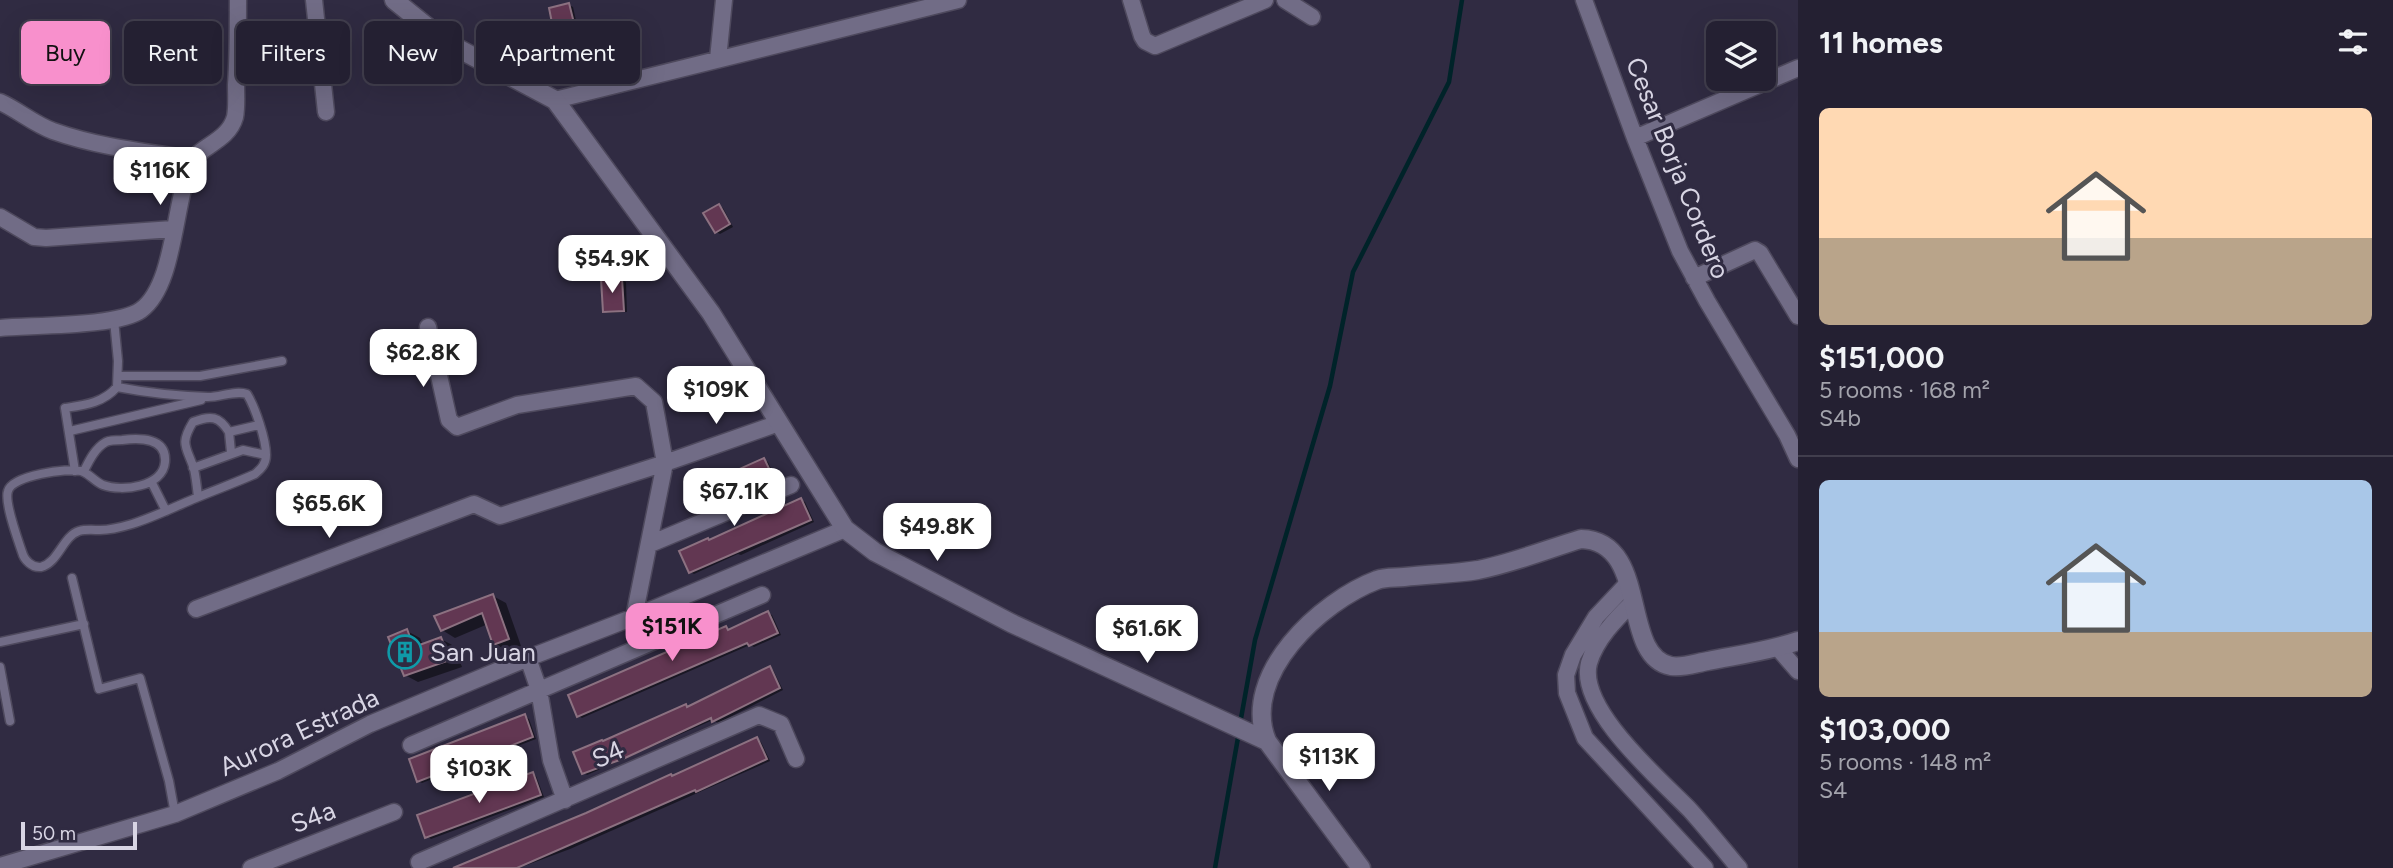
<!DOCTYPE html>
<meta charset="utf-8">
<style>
body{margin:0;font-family:Figtree,sans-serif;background:#302d3e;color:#f1f3f6;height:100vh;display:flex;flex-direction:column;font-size:26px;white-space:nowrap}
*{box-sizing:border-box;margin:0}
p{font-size:23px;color:#a3a3ac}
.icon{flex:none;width:38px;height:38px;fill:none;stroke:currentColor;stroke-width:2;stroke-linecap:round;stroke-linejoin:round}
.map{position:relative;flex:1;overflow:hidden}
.side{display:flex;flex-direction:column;background:#242032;width:595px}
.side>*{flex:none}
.guide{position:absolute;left:21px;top:21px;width:665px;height:63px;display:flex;gap:14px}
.fabs{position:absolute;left:1706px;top:21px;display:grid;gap:14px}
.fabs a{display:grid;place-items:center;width:70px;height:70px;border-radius:10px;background:#242032;box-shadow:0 7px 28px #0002,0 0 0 2px #413e4d;font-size:35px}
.scale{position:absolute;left:21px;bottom:18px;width:116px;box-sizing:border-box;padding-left:7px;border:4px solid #d8d5e4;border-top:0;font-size:19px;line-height:24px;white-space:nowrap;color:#d8d5e4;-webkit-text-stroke:5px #302b42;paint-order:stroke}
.price{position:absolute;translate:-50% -60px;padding:0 16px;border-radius:14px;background:#fff;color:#222;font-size:23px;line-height:46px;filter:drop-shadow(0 2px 4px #0008)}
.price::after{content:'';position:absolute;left:50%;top:42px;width:21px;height:16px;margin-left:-10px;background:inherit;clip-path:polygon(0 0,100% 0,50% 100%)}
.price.on{background:#f890cc;color:#111}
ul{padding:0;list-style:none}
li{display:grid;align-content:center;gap:14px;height:371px;padding:0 21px}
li+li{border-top:2px solid #413e4d}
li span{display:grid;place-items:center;height:217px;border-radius:10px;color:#555}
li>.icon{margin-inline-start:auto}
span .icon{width:126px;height:126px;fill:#fffc;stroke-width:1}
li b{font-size:30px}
h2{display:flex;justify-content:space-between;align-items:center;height:84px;padding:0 21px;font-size:30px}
.tag{padding:0 24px;border-radius:10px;background:#242032;box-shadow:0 7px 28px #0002,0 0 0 2px #413e4d;font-size:24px;line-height:63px}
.tag.on{background:#f890cc;color:#111}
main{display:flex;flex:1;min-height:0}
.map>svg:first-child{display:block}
.shadow{fill:#0007}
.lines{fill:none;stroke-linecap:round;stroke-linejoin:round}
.stream{stroke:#002329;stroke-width:4.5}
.building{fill:#623752;stroke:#8c7181;stroke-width:2}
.service-casing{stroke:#4e495d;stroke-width:11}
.minor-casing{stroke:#4e495d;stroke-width:19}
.tertiary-casing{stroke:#4e495d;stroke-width:21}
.service{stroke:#716c86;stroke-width:8}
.minor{stroke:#716c86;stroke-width:16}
.tertiary{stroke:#716c86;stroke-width:18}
.labels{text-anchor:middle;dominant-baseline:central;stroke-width:6;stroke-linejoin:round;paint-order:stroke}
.street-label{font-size:26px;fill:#d8d5e4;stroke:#302b42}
.poi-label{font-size:26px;fill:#d8d5e4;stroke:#302b42;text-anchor:start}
</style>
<main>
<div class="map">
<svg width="1798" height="868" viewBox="0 0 1798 868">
<rect width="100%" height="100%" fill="#302b42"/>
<!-- shadow -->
<path class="shadow" d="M569 5 573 7 577 25 559 30 555 27Z
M719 206 723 208 733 227 720 234 716 232Z
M622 280 626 282 627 312 608 313 604 311Z
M764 460 768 462 777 482 703 514 699 511Z
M801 500 805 502 814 522 741 555 738 554 694 574 690 572 710 541Z
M493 596 506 603 521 646 508 651 495 644 488 624 455 638 442 630Z
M768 613 772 615 781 635 754 647 750 645 582 718 579 716 726 628 730 630Z
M407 631 420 638 423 645 441 639 454 646 462 667 418 682 405 675Z
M770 668 773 670 783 690 718 723 713 720 587 775 583 773 686 705 689 708Z
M525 716 529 719 536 739 422 783 418 781Z
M757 739 761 742 770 761 570 849 519 868H456L673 778Z
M533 774 536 776 544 797 431 839 427 836Z"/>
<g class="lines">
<!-- stream -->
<path class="stream" d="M1240 724 1255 640 1330 386 1353 272 1449 82 1462 0
M1215 868 1239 732"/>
</g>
<!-- building -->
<path class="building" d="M569 3 574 23 553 28 549 8Z
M719 204 730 224 715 233 703 213Z
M622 278 624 311 603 312 601 279Z
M764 458 774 479 698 513 688 492Z
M801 498 811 520 689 573 679 551 708 538 709 540Z
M493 594 509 639 493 645 482 613 441 631 434 616Z
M768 611 778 633 749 646 747 643 577 717 568 695 726 626 728 630Z
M407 629 414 647 441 637 450 660 404 676 388 637Z
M770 666 780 688 712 722 711 718 625 758 582 774 573 752 602 740 603 741 686 704 687 707Z
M525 714 533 737 417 782 409 759Z
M757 737 767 759 696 792 695 790 517 868H453L586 813 671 774 672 776Z
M533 772 541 795 425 838 417 815Z"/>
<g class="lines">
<defs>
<path id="service" d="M118 376H200L282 361
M70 431 201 400
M229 432 231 452
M193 468 243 450 266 455
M75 471 65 408C85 405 103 403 117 387L118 361 114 320
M84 471C89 461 95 448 106 442 110 440 117 440 122 440 139 438 167 437 165 462 163 487 122 492 103 485 95 482 89 473 81 471 68 468 12 475 8 491 4 502 18 540 22 552 24 560 32 568 41 567 58 563 63 536 79 531 86 529 94 530 100 530 111 530 122 527 132 524 154 517 174 507 196 498 215 490 235 483 255 474 261 469 266 464 266 455 266 439 255 407 247 394 235 390 221 397 208 397 177 396 148 393 117 387
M152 483 166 511
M198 497C197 488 196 478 194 469 187 447 179 445 193 422 211 415 219 416 229 432L259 425
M72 578 99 689 140 678 169 781 175 814
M0 642 84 624
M0 667 10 721"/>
<path id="minor" d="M314 0 326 112
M1131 0 1142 36 1145 41 1155 46 1265 0
M1285 0 1312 17
M1584 0 1635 138 1680 251 1707 301 1787 435 1798 459
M718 59 724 0
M555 100 958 0
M0 102C18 110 34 124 53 131 98 147 145 152 192 159
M1635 138 1798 68
M0 217 34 237 46 238 173 229
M1694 278 1755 250 1760 253 1798 316
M428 327 449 420 457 427 517 405 636 386 654 402 665 463 634 617
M0 328C32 325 118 327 141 310 176 284 173 202 192 162 199 146 228 142 235 117 237 107 236 95 236 85 238 57 238 28 238 0
M650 544 791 485
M1628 583 1596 617 1573 655 1566 675 1567 693 1585 738 1705 868
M1633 602C1616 619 1596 639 1589 663 1577 709 1661 780 1690 810 1707 829 1723 849 1739 868
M196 609 474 504 500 516 665 463 779 423
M1778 648 1798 671
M528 658 539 690 551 760 565 800
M411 745 762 595
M419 862 759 715 781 724 796 759
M0 866 175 814 278 771 370 724 528 658 634 617 845 529
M251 868 394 812"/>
<path id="tertiary" d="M394 0 446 42 555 100 711 313 845 529 875 552 1011 623 1267 741 1361 868
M1267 741C1240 675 1321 601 1377 580 1386 577 1395 578 1404 577 1428 574 1454 574 1478 570 1513 563 1548 549 1581 539 1651 541 1619 656 1671 666 1683 668 1696 663 1708 661 1738 655 1769 651 1798 641"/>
</defs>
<!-- service casing -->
<use href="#service" class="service-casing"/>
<!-- minor casing -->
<use href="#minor" class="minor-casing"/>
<!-- tertiary casing -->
<use href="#tertiary" class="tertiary-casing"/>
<!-- service -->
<use href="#service" class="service"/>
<!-- minor -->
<use href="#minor" class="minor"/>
<!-- tertiary -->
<use href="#tertiary" class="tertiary"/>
</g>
<!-- icons -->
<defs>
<symbol id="building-ring" viewBox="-11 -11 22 22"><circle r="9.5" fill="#302b42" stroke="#0f9aa8" stroke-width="1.5"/><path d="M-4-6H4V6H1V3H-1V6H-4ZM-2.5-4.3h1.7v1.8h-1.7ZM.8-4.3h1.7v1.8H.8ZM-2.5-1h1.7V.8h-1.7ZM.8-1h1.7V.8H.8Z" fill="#0f9aa8"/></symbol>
</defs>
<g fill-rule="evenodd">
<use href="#building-ring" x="386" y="633" width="38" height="38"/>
</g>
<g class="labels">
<!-- street labels -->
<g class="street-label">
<text transform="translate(1678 168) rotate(68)">Cesar Borja Cordero</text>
<text transform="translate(299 732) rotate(-25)">Aurora Estrada</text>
<text transform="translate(608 754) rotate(-24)">S4</text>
<text transform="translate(313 817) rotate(-21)">S4a</text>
</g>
<!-- poi labels -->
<g class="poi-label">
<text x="430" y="652">San Juan</text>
</g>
</g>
</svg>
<div class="fabs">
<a><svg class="icon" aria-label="layers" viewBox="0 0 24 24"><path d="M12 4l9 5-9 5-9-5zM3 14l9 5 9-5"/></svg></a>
</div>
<div class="scale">50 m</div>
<b class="price" style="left:160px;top:207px">$116K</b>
<b class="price" style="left:612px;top:295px">$54.9K</b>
<b class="price" style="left:423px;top:389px">$62.8K</b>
<b class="price" style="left:716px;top:426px">$109K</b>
<b class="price" style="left:734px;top:528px">$67.1K</b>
<b class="price" style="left:329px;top:540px">$65.6K</b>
<b class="price" style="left:937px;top:563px">$49.8K</b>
<b class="price on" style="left:672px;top:663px">$151K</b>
<b class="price" style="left:1147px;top:665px">$61.6K</b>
<b class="price" style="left:1329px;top:793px">$113K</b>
<b class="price" style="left:479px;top:805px">$103K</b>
<div class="guide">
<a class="tag on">Buy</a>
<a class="tag">Rent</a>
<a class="tag">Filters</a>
<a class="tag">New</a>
<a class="tag">Apartment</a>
</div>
</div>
<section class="side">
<h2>11 homes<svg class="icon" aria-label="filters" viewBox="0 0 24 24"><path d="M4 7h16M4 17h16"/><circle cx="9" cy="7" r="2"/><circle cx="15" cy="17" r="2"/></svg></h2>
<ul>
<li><span style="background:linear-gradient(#ffd9b3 60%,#b9a48a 0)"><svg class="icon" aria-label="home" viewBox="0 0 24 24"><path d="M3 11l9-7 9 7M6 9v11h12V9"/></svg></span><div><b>$151,000</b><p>5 rooms · 168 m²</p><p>S4b</p></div></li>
<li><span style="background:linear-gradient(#a9c7e8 70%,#b9a48a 0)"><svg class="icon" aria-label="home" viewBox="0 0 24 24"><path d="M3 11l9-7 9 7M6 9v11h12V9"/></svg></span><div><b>$103,000</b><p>5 rooms · 148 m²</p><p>S4</p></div></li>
</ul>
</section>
</main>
